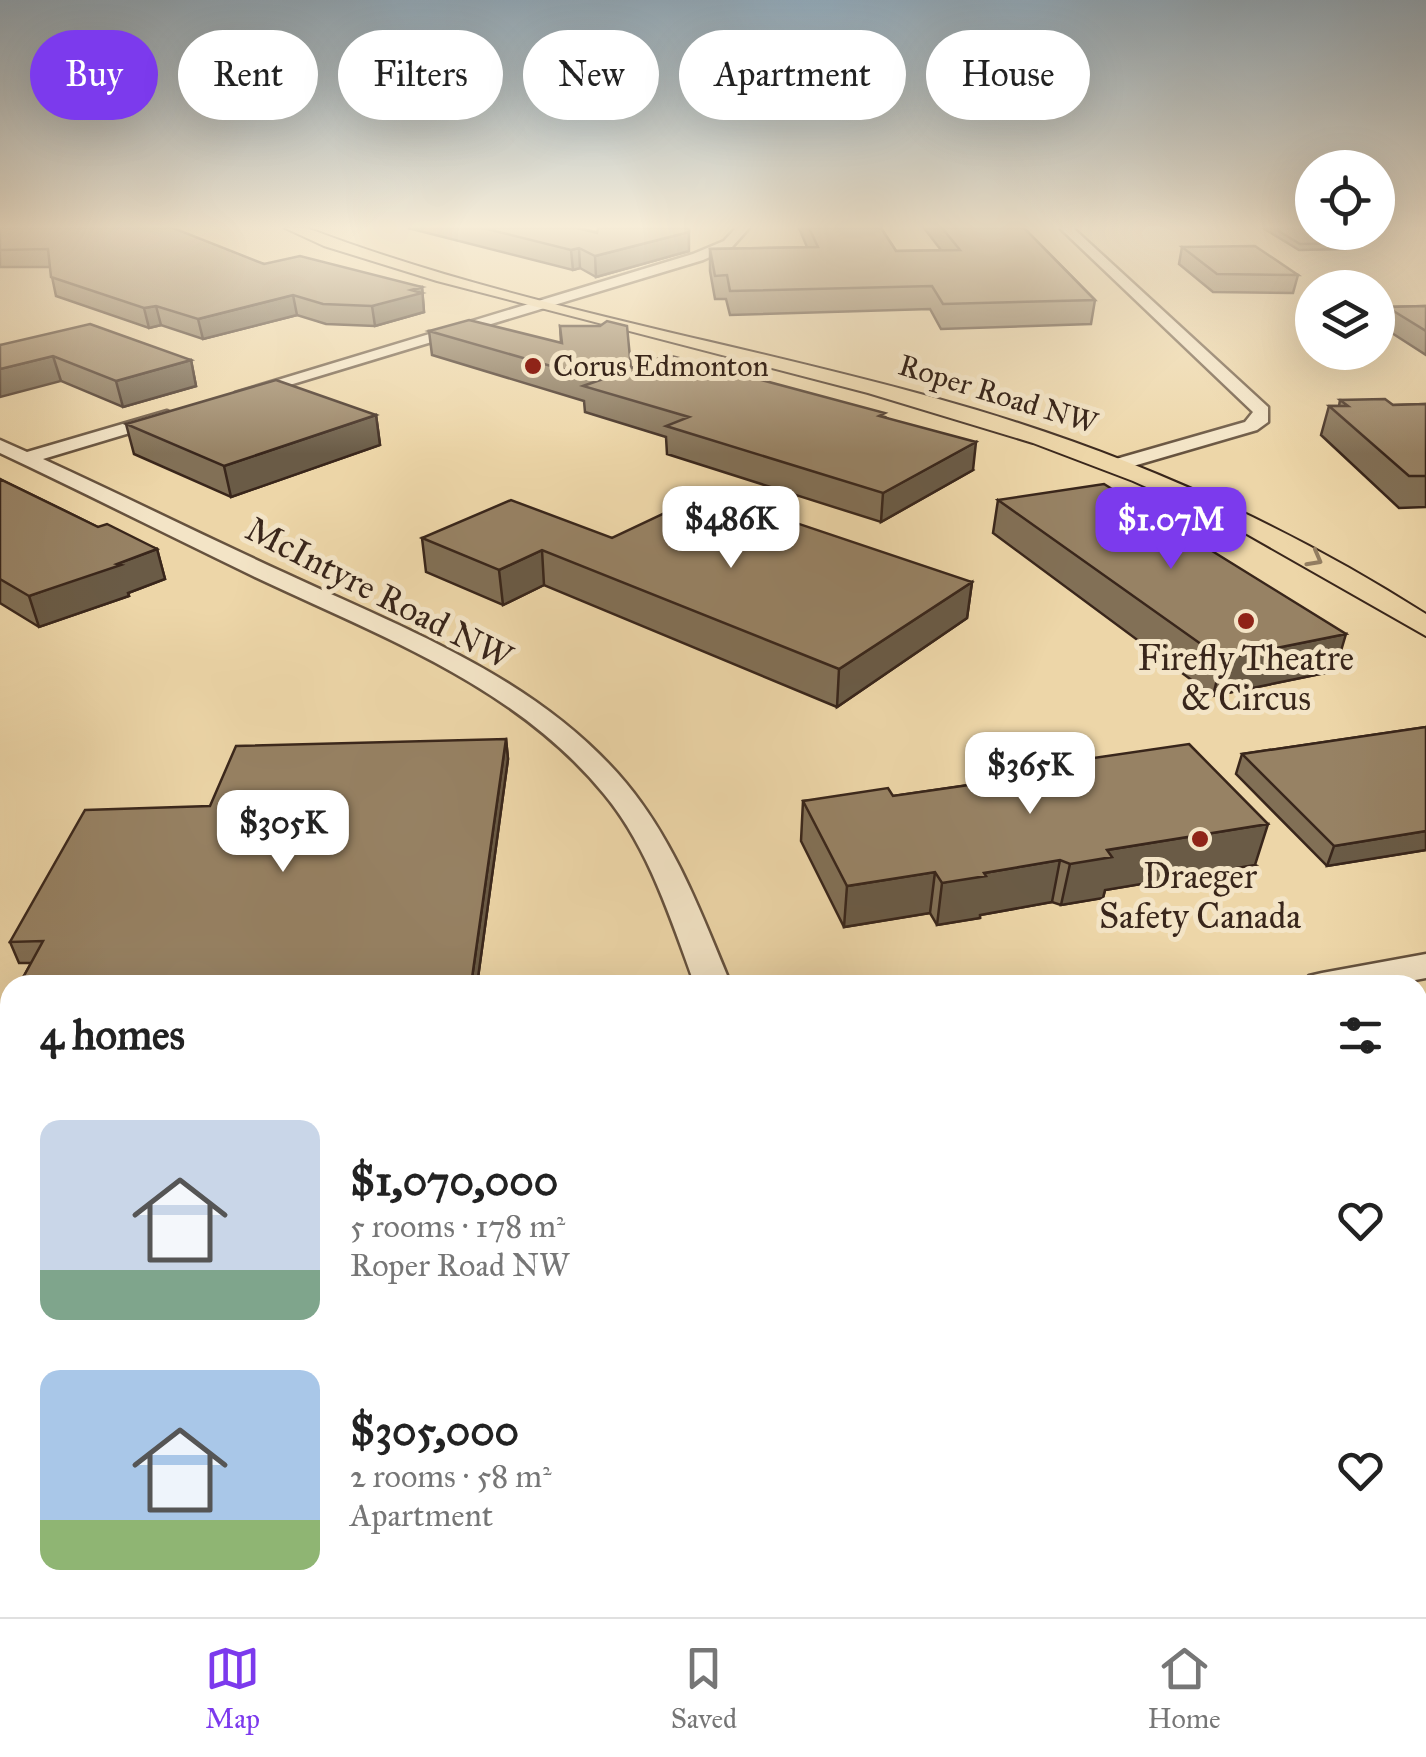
<!DOCTYPE html>
<meta charset="utf-8">
<style>
body{margin:0;font-family:"IM FELL Great Primer",serif;background:#f6f6f6;color:#222;height:100vh;display:flex;flex-direction:column;font-size:38px;white-space:nowrap}
*{box-sizing:border-box;margin:0}
p{font-size:32px;color:#767676}
.icon{flex:none;width:55px;height:55px;fill:none;stroke:currentColor;stroke-width:2;stroke-linecap:round;stroke-linejoin:round}
.map{position:relative;flex:1;overflow:hidden}
.sheet{position:absolute;left:0px;top:975px;width:1428px;height:642px;display:flex;flex-direction:column;background:#fff;border-radius:30px 30px 0 0;box-shadow:0 10px 40px #0002}
.sheet>*{flex:none}
.top-card{position:absolute;left:30px;top:30px;width:1368px;height:90px;display:flex;gap:20px}
.controls{position:absolute;left:1295px;top:150px;display:grid;gap:20px}
.controls a{display:grid;place-items:center;width:100px;height:100px;border-radius:50%;background:#fff;box-shadow:0 10px 40px #0002;font-size:50px}
.price{position:absolute;translate:-50% -85px;padding:0 22px;border-radius:20px;background:#fff;color:#222;font-size:32px;line-height:65px;filter:drop-shadow(0 2px 5px #0008)}
.price::after{content:'';position:absolute;left:50%;top:60px;width:30px;height:22px;margin-left:-15px;background:inherit;clip-path:polygon(0 0,100% 0,50% 100%)}
.price.active{background:#7c3aed;color:#fff}
ul{padding:0;list-style:none}
li{display:flex;align-items:center;gap:30px;height:250px;padding:0 40px}
li span{display:grid;place-items:center;flex:none;width:280px;height:200px;border-radius:20px;color:#555}
li>.icon{margin-inline-start:auto}
span .icon{width:120px;height:120px;fill:#fffc;stroke-width:1}
li b{font-size:42px}
h2{display:flex;justify-content:space-between;align-items:center;height:120px;padding:0 40px;font-size:42px}
.chip{padding:0 35px;border-radius:45px;background:#fff;box-shadow:0 10px 40px #0002;font-size:35px;line-height:90px}
.chip.active{background:#7c3aed;color:#fff}
.tabs{display:flex;justify-content:space-around;align-items:center;height:140px;border-top:2px solid #e0e0e0;background:#fff;font-size:28px;color:#767676}
.tabs a{display:grid;justify-items:center;gap:5px}
.tabs .active{color:#7c3aed}
.map>svg:first-child{display:block}
.lines{fill:none;stroke-linecap:round;stroke-linejoin:round}
.minor-casing{stroke:#66523e;stroke-width:5}
.major-casing{stroke:#39261b;stroke-width:4}
.minor{fill:#f3e4c6;fill-rule:evenodd}
.major{fill:#edd6a8;fill-rule:evenodd}
.wall{fill:#827056;stroke:#39261b;stroke-width:2.5}
.shaded-wall{fill:#6a5b46;stroke:#39261b;stroke-width:2.5}
.building{fill:#978264;stroke:#39261b;stroke-width:2.5}
.oneway{stroke:#937e62}
.poi-dot{fill:#8f2418;stroke:#f3e4c6;stroke-width:4}
.labels{text-anchor:middle;dominant-baseline:central;stroke-width:10;stroke-linejoin:round;paint-order:stroke}
.far-poi-label{font-size:30px;fill:#39261b;stroke:#f3e4c6;text-anchor:start}
.far-street-label{font-size:30px;fill:#39261b;stroke:#f3e4c6}
.street-label{font-size:35px;fill:#39261b;stroke:#f3e4c6}
.poi-label{font-size:35px;fill:#39261b;stroke:#f3e4c6}
</style>
<div class="map">
<svg width="1426" height="1617" viewBox="0 0 1426 1617">
<rect width="100%" height="100%" fill="#edd6a8"/>
<filter id="stains"><feTurbulence type="fractalNoise" baseFrequency=".002" numOctaves="4"/><feColorMatrix values="0 0 0 0 .2 0 0 0 0 .09 0 0 0 0 .02 0 0 0 .5 -.17"/></filter>
<radialGradient id="worn" r=".72"><stop offset=".6" stop-color="#630" stop-opacity="0"/><stop offset="1" stop-color="#630" stop-opacity=".3"/></radialGradient>
<g class="lines">
<defs>
<path id="minor" d="M736 228H749L732 247 703 260 250 397 235 393 693 254 724 241Z
M1060 228H1073L1268 407V422L1257 430 1123 469H1109V461L1245 422 1253 412Z
M167 411 176 416 173 420 43 459C124 496 204 536 285 573 405 629 538 678 626 783 675 842 702 915 731 985H695C671 920 649 848 604 794 514 684 377 635 253 576 168 535 85 493 0 453V440L27 452Z
M1426 954V978L1388 985H1304L1309 976 1322 973Z
M1426 1010V1036L1418 1037V1011Z
M10 1163V1197L0 1198V1164Z
M911 1608H965L968 1617H914Z"/>
<path id="major" d="M285 228H307C509 305 727 340 935 398 1109 446 1274 517 1426 614V636L1231 525 1133 481 1033 443 868 393 437 281 324 246Z"/>
</defs>
<!-- minor casing -->
<use href="#minor" class="minor-casing"/>
<!-- major casing -->
<use href="#major" class="major-casing"/>
<!-- minor -->
<use href="#minor" class="minor"/>
<!-- major -->
<use href="#major" class="major"/>
</g>
<!-- wall -->
<path class="wall" d="M0 228 264 264 422 287 424 312 375 326 326 324 297 315 203 339 161 325 149 328 56 296 50 267H0Z
M408 228H577L689 251 596 277 580 268 573 270Z
M799 228H881L896 251 941 250 924 228H1024L1095 300 1091 324 941 329 930 309 730 315 726 299H715L710 271V249L807 247Z
M1263 228H1312L1348 243 1346 249 1299 250Z
M1182 247 1298 275 1293 293 1213 292 1179 264Z
M1426 306V355L1381 326 1387 307Z
M560 326 631 368 885 417 973 470 881 522 667 454 666 437 585 412 584 401 432 355 429 331 561 343Z
M0 345 191 360 196 386 123 407 61 381Z
M1340 400 1393 405 1426 404V507L1399 508 1321 435 1329 406H1339Z
M376 415 380 445 231 497 134 454 126 424Z
M0 479 98 527 157 549 165 579 128 593 129 596 39 627 0 603Z
M998 500 1335 671 1213 696 993 533Z
M422 538H612L972 582 967 618 837 707 544 585 503 605 426 572Z
M1426 727V850L1327 866 1236 774 1242 754Z
M506 739 508 759 477 985H19L31 963H19L10 942 210 806Z
M1039 766 1255 865 1105 890 1103 898 1061 905 1052 902 980 915V918L937 925 930 913 844 927 801 841 803 801 893 796 1037 775Z
M10 1002V1028L4 1013Z
M1418 1174H1426V1406H1418Z"/>
<!-- shaded-wall -->
<path class="shaded-wall" d="M689 232V251L596 277 595 256Z
M579 248 580 268 573 270 571 250Z
M422 287 424 312 375 326 372 306Z
M293 295 297 315 203 339 198 319Z
M156 306 161 325 149 328 144 308Z
M53 356 61 381 0 397V369Z
M191 360 196 386 123 407 116 381Z
M376 415 380 445 231 497 224 466Z
M976 442 973 470 881 522 883 493Z
M157 549 165 579 128 593 129 596 39 627 29 596Z
M542 550 544 585 503 605 499 570Z
M972 582 967 618 837 707 839 669Z
M1346 634 1335 671 1213 696 1222 659Z
M506 739 508 759 477 985H471Z
M1268 824 1255 865 1105 890 1103 898 1061 905 1070 864 1107 850Z
M1426 831V850L1327 866 1334 846Z
M1060 860 1052 902 980 915V918L937 925 942 883 984 873Z
M935 872 930 913 844 927 847 886Z
M257 1608H283L281 1617H255Z"/>
<!-- building -->
<path class="building" d="M0 228H173L264 264 300 256 422 287 411 290 422 293 372 306 323 304 293 295 198 319 156 306 144 308 51 277 48 249 0 250Z
M483 228H577L597 233 598 228H689V232L595 256 579 248 571 250Z
M809 228H881L896 251 960 250 942 228H1024L1095 300 943 304 932 286 730 291 727 275 715 276 710 249 818 247Z
M1274 228H1312V232H1329L1348 243 1300 244Z
M1255 246 1298 275 1217 274 1182 247Z
M1426 306V331L1387 307Z
M469 320 562 343 560 326H600L607 321 627 326 631 368 668 355 885 413 879 416 976 442 883 493 666 426 689 417 583 386 600 380 429 331Z
M90 324 191 360 116 381 53 356 0 369V345Z
M276 380 376 415 224 466 126 424Z
M1385 399 1393 405 1426 404V476H1409L1329 406H1348L1340 400Z
M0 479 98 527 107 524 157 549 117 564 121 565 29 596 0 579Z
M1104 484 1346 634 1222 659 998 500Z
M707 493 972 582 839 669 542 550 499 570 422 538 511 500 612 538Z
M1426 727V831L1334 846 1242 754Z
M506 739 471 985H19L43 941 10 942 85 810 210 806 236 746Z
M1189 744 1268 824 1107 850 1112 857 1070 864 1060 860 984 873 986 876 942 883 935 872 847 886 803 801 888 788 893 796 1045 774 1039 766Z
M10 1002V1013H4Z
M1418 1174H1426V1373L1418 1374Z
M10 1267V1608H257L255 1617H0V1268Z
M484 1608H673V1616L707 1615V1617H483Z
M1426 1615V1617H1389Z"/>
<!-- one-way arrows -->
<defs><path id="oneway-chevron" d="M-2-3.5L2.5 0L-2 3.5" fill="none" stroke-width="1.6" stroke-linecap="round" stroke-linejoin="round" transform="scale(2.5)"/></defs>
<use class="oneway" href="#oneway-chevron" transform="translate(1315 559) rotate(29)"/>
<!-- sky -->
<linearGradient id="sky" x2="0" y2="1"><stop stop-color="#91aabb"/><stop offset="0.5" stop-color="#f7edd8"/><stop offset="1" stop-color="#f7edd8" stop-opacity="0"/></linearGradient>
<rect width="1426" height="454" fill="url(#sky)"/>
<!-- markers -->
<g class="poi-dot">
<circle cx="533" cy="366" r="10"/>
<circle cx="1246" cy="621" r="10"/>
<circle cx="1200" cy="839" r="10"/>
</g>
<g class="labels">
<!-- far-poi labels -->
<g class="far-poi-label">
<text x="553" y="366">Corus Edmonton</text>
</g>
<!-- far-street labels -->
<g class="far-street-label">
<text transform="translate(998 394) rotate(17)">Roper Road NW</text>
</g>
<!-- street labels -->
<g class="street-label">
<text transform="translate(379 593) rotate(27)">McIntyre Road NW</text>
</g>
<!-- poi labels -->
<g class="poi-label">
<text x="1246" y="658">Firefly Theatre<tspan x="1246" dy="40">&amp; Circus</tspan></text>
<text x="1200" y="876">Draeger<tspan x="1200" dy="40">Safety Canada</tspan></text>
</g>
</g>
<rect width="100%" height="100%" filter="url(#stains)"/>
<rect width="100%" height="100%" fill="url(#worn)"/>
</svg>
<div class="controls">
<a><svg class="icon" aria-label="locate" viewBox="0 0 24 24"><circle cx="12" cy="12" r="6"/><path d="M12 2v4M12 18v4M2 12h4M18 12h4"/></svg></a>
<a><svg class="icon" aria-label="layers" viewBox="0 0 24 24"><path d="M12 4l9 5-9 5-9-5zM3 14l9 5 9-5"/></svg></a>
</div>
<b class="price" style="left:731px;top:571px">$486K</b>
<b class="price active" style="left:1171px;top:572px">$1.07M</b>
<b class="price" style="left:1030px;top:817px">$365K</b>
<b class="price" style="left:283px;top:875px">$305K</b>
<div class="top-card">
<a class="chip active">Buy</a>
<a class="chip">Rent</a>
<a class="chip">Filters</a>
<a class="chip">New</a>
<a class="chip">Apartment</a>
<a class="chip">House</a>
</div>
<section class="sheet">
<h2>4 homes<svg class="icon" aria-label="filters" viewBox="0 0 24 24"><path d="M4 7h16M4 17h16"/><circle cx="9" cy="7" r="2"/><circle cx="15" cy="17" r="2"/></svg></h2>
<ul>
<li><span style="background:linear-gradient(#c9d6e8 75%,#7fa58c 0)"><svg class="icon" aria-label="home" viewBox="0 0 24 24"><path d="M3 11l9-7 9 7M6 9v11h12V9"/></svg></span><div><b>$1,070,000</b><p>5 rooms · 178 m²</p><p>Roper Road NW</p></div><svg class="icon" aria-label="heart" viewBox="0 0 24 24"><path d="M12 20l-8-8c-3-5 5-10 8-4 3-6 11-1 8 4z"/></svg></li>
<li><span style="background:linear-gradient(#a9c7e8 75%,#8fb573 0)"><svg class="icon" aria-label="home" viewBox="0 0 24 24"><path d="M3 11l9-7 9 7M6 9v11h12V9"/></svg></span><div><b>$305,000</b><p>2 rooms · 58 m²</p><p>Apartment</p></div><svg class="icon" aria-label="heart" viewBox="0 0 24 24"><path d="M12 20l-8-8c-3-5 5-10 8-4 3-6 11-1 8 4z"/></svg></li>
</ul>
</section>
</div>
<nav class="tabs">
<a class="active"><svg class="icon" aria-label="map" viewBox="0 0 24 24"><path d="M3 6l6-2 6 2 6-2v14l-6 2-6-2-6 2zM9 4v14M15 6v14"/></svg>Map</a>
<a><svg class="icon" aria-label="saved" viewBox="0 0 24 24"><path d="M7 4h10v16l-5-4-5 4z"/></svg>Saved</a>
<a><svg class="icon" aria-label="home" viewBox="0 0 24 24"><path d="M3 11l9-7 9 7M6 9v11h12V9"/></svg>Home</a>
</nav>
